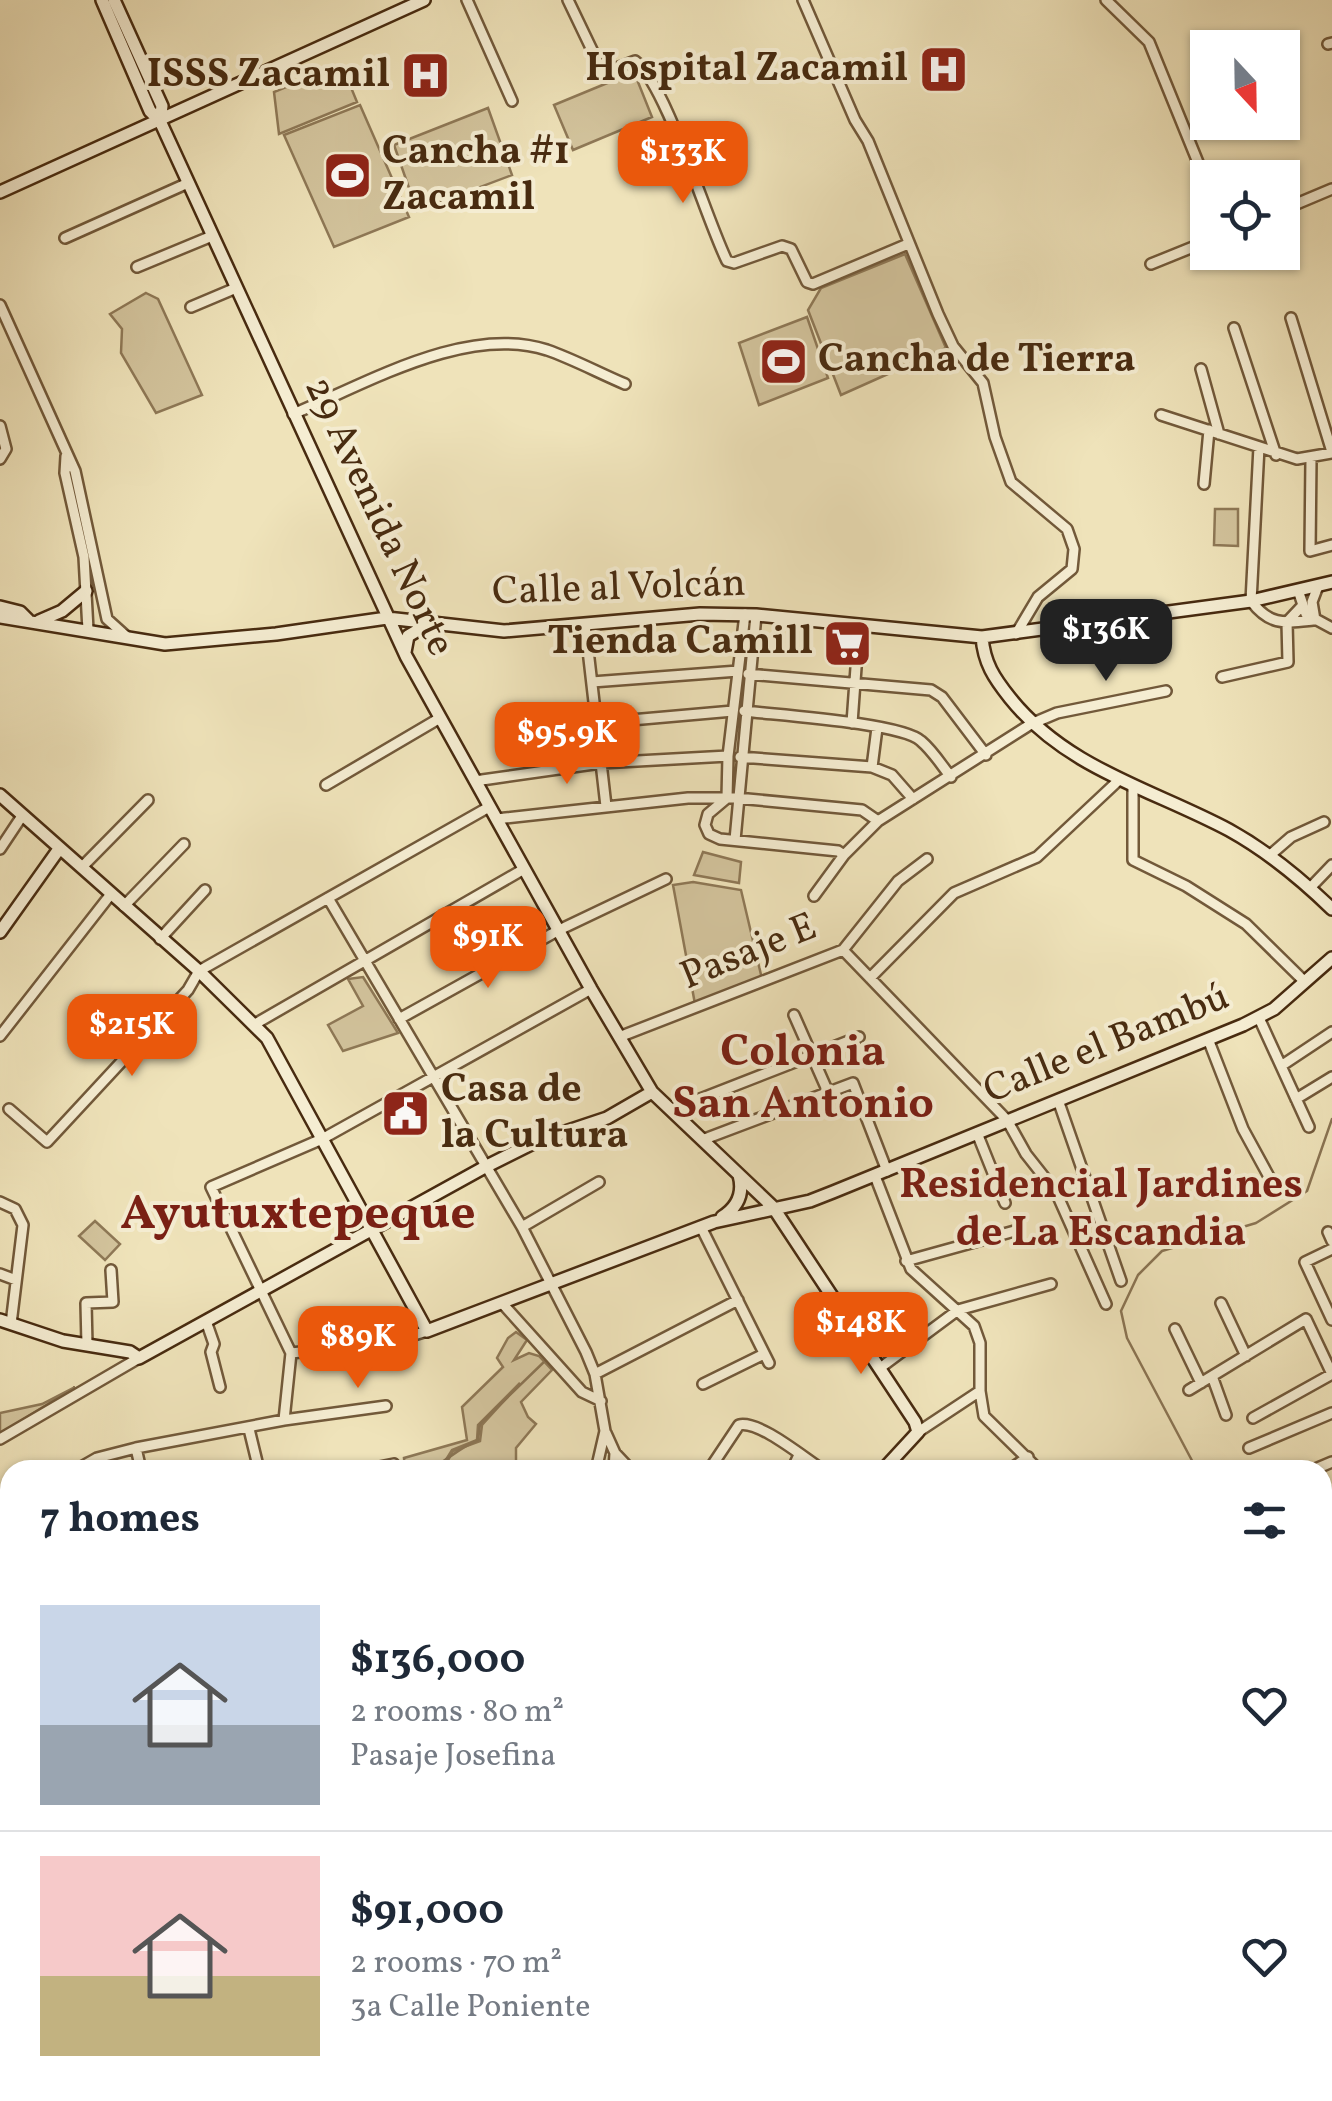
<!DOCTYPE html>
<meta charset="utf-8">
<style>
body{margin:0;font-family:Vollkorn,serif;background:#f6f6f7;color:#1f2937;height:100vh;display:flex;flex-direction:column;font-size:38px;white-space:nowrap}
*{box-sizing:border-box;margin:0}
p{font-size:32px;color:#747a83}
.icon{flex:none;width:55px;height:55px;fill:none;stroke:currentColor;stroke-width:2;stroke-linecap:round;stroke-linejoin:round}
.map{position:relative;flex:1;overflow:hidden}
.drawer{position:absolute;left:0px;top:1460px;width:1332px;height:642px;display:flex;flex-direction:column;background:#fff;border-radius:30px 30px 0 0;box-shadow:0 2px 8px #0004}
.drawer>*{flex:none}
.needle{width:65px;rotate:158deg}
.buttons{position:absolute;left:1190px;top:30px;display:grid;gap:20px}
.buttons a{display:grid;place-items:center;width:110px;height:110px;border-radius:0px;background:#fff;box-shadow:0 2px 8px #0004;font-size:50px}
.price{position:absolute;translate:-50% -85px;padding:0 22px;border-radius:20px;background:#ea580c;color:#fff;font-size:32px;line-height:65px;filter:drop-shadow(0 2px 5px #0008)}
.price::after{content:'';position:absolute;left:50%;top:60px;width:30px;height:22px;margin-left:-15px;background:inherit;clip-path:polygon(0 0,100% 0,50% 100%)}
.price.active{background:#222;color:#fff}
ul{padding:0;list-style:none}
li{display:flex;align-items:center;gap:30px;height:250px;padding:0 40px}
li+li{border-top:2px solid #e0e1e3}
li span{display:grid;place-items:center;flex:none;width:280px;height:200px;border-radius:0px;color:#555}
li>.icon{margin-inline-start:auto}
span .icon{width:120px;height:120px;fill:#fffc;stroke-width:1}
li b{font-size:42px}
h2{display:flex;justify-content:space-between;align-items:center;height:120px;padding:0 40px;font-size:42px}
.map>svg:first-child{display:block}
.green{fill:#d3c49d;stroke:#8e7856;stroke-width:2.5}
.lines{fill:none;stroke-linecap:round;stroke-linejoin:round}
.stream{stroke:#8a7453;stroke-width:2.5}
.street-casing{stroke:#72593a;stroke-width:14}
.secondary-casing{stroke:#482b10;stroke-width:16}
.street{stroke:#f5edd2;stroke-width:9}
.secondary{stroke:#f5edd2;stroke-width:11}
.labels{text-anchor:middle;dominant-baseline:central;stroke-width:8;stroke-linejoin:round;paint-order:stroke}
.poi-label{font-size:40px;font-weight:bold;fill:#482b10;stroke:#f5edd2;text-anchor:end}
.street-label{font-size:40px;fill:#482b10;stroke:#f5edd2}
.neighbourhood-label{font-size:42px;font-weight:bold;fill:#7a1f14;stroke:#f5edd2}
.quarter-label{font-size:45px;font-weight:bold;fill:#7a1f14;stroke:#f5edd2}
.district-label{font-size:50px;font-weight:bold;fill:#7a1f14;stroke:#f5edd2}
</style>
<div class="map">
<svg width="1332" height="2101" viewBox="0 0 1332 2101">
<rect width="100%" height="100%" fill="#efe3ba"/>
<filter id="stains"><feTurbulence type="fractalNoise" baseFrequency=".002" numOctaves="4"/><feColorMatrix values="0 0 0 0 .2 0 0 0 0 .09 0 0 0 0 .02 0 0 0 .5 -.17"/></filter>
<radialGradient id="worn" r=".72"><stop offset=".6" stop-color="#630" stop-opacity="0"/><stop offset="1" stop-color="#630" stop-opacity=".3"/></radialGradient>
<!-- green -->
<path class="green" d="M343 68 357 102 279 134 274 92 322 72 324 76Z
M634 72 652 117 573 150 554 105Z
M360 105 409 217 334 247 284 135Z
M488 108 512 175 417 211 394 145Z
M905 254 946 348 841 395 808 310 821 288Z
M146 293 158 299 202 395 156 413 121 353 122 329 110 314Z
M807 317 828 378 759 405 739 343Z
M1215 509H1238V546L1214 545Z
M703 852 741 862 739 883 694 875Z
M693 882 741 890 762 979 695 1004 673 885Z
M363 977 398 1033 343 1051 328 1025 363 1006 348 979Z
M95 1221 120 1244 105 1260 79 1236Z
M516 1332 527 1340 514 1360 529 1353 539 1356 552 1370 521 1402 528 1417 536 1424 516 1448V1470H433L445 1466 453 1451 480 1441 482 1425 520 1383 478 1425 477 1440 452 1450 444 1463 423 1470H405L404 1458 467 1440 462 1407 503 1367 497 1358 508 1338Z
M75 1387 0 1434V1413L42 1404Z
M10 1796V1917L9 1918 0 1917V1800Z
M1323 2067 1332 2070V2101H898L881 2093 1322 2092Z
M783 2092 785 2101H492L491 2093Z"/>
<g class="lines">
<!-- stream -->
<path class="stream" d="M429 1470C448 1460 457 1449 478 1440L480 1424 547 1359
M1197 1470 1127 1338 1121 1311 1138 1275 1162 1251 1256 1223 1307 1191 1332 1119
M0 1829 10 1802
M631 2092 634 2101"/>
<defs>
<path id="street" d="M467 0 512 101
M568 0 603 73 635 61C666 83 706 219 727 261L734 263 782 246 791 249 807 282 813 284 908 244
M803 0 855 120 868 141 938 314 953 346 983 383 995 437 1011 482 1067 529 1074 549 1072 569 1038 597 1016 634
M1106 0 1149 42 1208 187
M1328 44 1332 43
M1282 210 1332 189
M65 238 188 183
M1151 264 1208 241
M137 267 212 236
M0 305 75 471 107 619 127 637
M191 307 236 288
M1291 318 1332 452
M1234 328 1276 455
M1201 369 1219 434
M293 414C366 384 466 324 547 350 573 359 599 373 625 384
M1161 415 1297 459 1332 453
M0 426 6 449 0 459
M1259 447 1251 601C1270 626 1284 623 1313 620
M66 456 65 473 84 557 88 630
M1311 459 1310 551 1332 545
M1204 484 1209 430
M1298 590 1306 614 1332 628
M745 614 728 756 727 798 708 814 705 825 709 834 720 839 838 851 844 855
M1315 620 1312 602 1318 586
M585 624 606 806
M748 674 931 690 942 697 986 755
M1222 677 1288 662 1287 622 1303 605
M592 682 738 671
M744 711C777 715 902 723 921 741 933 751 942 766 951 777
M852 723 859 626
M546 724 597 723 733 711
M740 757 872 767 892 775 913 799
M872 767 877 728
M475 781 601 763 728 756
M326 785 440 718
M1133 787V860L1186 886 1246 924 1305 982
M496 819 688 798H737L862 810 878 821
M735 840 756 615
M0 849 22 816
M1269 856 1291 837 1324 822
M82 867 148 800
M1310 888 1332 865
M814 896 844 855 878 821 1031 724 1057 713 1166 691
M328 898 522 1227 586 1352 595 1374 605 1431 596 1470
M124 906 184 844
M160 939 205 890
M843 950 1007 1120 1026 1154 1056 1192 1106 1304
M870 978 954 893 1037 857 1119 780
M794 1015 828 1092
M1259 1018 1309 1127
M399 1019 559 930 666 879
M255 1024 524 869
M0 1036 111 894
M619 1037 843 950 898 881 927 859
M1208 1039 1243 1129 1273 1184
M1281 1066 1332 1032
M1296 1099 1332 1077
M1058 1100 1121 1281
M695 1101 859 1037
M9 1109 47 1142 188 990 199 971 489 807
M977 1133 1005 1203
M702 1140 853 1083 887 1171
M875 1176 911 1269 974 1326 980 1343V1391L984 1416 1039 1470
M0 1202 15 1209 23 1225 11 1324
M522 1227 599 1182
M701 1227 769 1363
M1328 1232 1332 1241
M1332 1249 1305 1262 1332 1320
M906 1261 1018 1230
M0 1274 16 1280
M502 1303 582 1392 601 1401
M1221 1303 1246 1356
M206 1321 214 1344 211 1352 220 1387
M1175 1329 1201 1383
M87 1345 86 1303 113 1302 111 1270
M291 1353 211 1187 322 1139 591 989
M291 1353 388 1343 427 1331
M880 1368 958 1310 1051 1284
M595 1374 738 1300
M1212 1376 1226 1415
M703 1384 764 1354
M1189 1390 1306 1319 1332 1374
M1253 1418 1332 1374
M284 1420 291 1353
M249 1429 259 1470
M918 1432 980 1391
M606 1433 615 1453 631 1470
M0 1439 139 1358
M136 1448 141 1470
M1249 1448 1332 1413
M76 1470 97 1458 136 1448 284 1420 386 1406
M364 1470 394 1464
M614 1470 615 1453
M709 1470 739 1425C759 1420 804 1458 823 1470
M792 1470 799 1455
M1009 1470 1028 1457
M1313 1470 1332 1462
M0 1509 10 1506
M1322 1536 1332 1555
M0 1574 10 1571
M0 1681 10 1682
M1322 1689 1332 1685
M1322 1898H1332
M0 1926 10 1937
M1322 1976 1332 1984
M0 1988 10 2010
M0 2087 6 2101
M48 2092 52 2101
M94 2092 99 2101"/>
<path id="secondary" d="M102 0 150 111 160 121 406 656 591 989 652 1092 773 1207 915 1422 918 1432 883 1470
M114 0 162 106 160 121
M0 192 424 0
M0 607 20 612 28 620
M0 617 165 644 276 634 387 618 504 631 700 614 756 615 982 637 1251 601 1332 582
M39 621 62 611 86 591
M982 637C984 663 994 678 1010 698 1067 769 1152 789 1229 830 1267 851 1301 879 1332 909
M405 652 408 636 430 623
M0 795 199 971 267 1038 427 1331 714 1222 810 1201 833 1192 1243 1025 1274 1009 1332 958
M0 932 59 849
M722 1217C738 1207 744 1193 739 1175
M0 1320 63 1341 130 1352 139 1358 485 1167 535 1142 607 1118 652 1092
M1322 2050 1332 2052"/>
</defs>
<!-- street casing -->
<use href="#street" class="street-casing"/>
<!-- secondary casing -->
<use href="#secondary" class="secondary-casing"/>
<!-- street -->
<use href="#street" class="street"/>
<!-- secondary -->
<use href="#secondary" class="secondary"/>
</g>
<!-- icons -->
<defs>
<symbol id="hospital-square" viewBox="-11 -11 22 22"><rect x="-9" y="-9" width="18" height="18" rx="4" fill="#8f2418" stroke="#f5edd2"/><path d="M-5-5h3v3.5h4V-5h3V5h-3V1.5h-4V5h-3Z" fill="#fff"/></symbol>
<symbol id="stadium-square" viewBox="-11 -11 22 22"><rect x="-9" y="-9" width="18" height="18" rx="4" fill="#8f2418" stroke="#f5edd2"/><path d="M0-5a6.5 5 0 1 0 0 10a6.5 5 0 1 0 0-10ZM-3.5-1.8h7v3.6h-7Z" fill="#fff"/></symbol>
<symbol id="supermarket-square" viewBox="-11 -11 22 22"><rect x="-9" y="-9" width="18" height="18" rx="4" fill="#8f2418" stroke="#f5edd2"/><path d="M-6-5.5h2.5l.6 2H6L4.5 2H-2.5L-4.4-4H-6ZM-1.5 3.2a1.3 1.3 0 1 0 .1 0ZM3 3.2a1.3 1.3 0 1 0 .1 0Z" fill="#fff"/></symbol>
<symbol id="civic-square" viewBox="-11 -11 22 22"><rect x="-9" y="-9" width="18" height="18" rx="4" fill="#8f2418" stroke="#f5edd2"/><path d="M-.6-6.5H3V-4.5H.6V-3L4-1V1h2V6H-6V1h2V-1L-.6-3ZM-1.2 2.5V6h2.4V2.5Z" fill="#fff"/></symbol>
</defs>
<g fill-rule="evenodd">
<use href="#hospital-square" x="916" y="42" width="55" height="55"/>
<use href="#hospital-square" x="398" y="48" width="55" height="55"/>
<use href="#stadium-square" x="320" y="148" width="55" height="55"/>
<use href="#stadium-square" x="756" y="334" width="55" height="55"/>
<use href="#supermarket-square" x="820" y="616" width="55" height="55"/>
<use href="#civic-square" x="378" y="1086" width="55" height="55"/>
</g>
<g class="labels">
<!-- poi labels -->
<g class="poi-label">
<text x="908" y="70">Hospital Zacamil</text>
<text x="390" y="76">ISSS Zacamil</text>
<text x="382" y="153" text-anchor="start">Cancha #1<tspan x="382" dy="46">Zacamil</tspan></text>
<text x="818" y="361" text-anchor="start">Cancha de Tierra</text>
<text x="813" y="643">Tienda Camill</text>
<text x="441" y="1091" text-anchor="start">Casa de<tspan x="441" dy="46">la Cultura</tspan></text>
</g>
<!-- street labels -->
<g class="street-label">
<text transform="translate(378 517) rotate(65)">29 Avenida Norte</text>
<text transform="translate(619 589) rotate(-2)">Calle al Volcán</text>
<text transform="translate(749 953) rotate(-22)">Pasaje E</text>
<text transform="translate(1107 1045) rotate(-22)">Calle el Bambú</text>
</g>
<!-- neighbourhood labels -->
<g class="neighbourhood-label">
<text x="1101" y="1186">Residencial Jardines<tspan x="1101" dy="48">de La Escandia</tspan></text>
</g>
<!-- quarter labels -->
<g class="quarter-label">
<text x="803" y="1053">Colonia<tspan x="803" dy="52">San Antonio</tspan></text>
</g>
<!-- district labels -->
<g class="district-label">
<text x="298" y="1215">Ayutuxtepeque</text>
</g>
</g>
<rect width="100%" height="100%" filter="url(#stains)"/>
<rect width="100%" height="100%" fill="url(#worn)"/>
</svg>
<div class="buttons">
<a><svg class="needle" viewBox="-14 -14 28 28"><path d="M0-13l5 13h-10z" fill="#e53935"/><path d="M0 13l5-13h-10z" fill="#747a83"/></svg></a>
<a><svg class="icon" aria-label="locate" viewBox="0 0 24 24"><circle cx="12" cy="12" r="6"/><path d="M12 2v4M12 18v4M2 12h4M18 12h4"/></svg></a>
</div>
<b class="price" style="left:683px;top:206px">$133K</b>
<b class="price active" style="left:1106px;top:684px">$136K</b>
<b class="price" style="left:567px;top:787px">$95.9K</b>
<b class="price" style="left:488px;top:991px">$91K</b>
<b class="price" style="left:132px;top:1079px">$215K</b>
<b class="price" style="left:861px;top:1377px">$148K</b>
<b class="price" style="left:358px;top:1391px">$89K</b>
<section class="drawer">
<h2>7 homes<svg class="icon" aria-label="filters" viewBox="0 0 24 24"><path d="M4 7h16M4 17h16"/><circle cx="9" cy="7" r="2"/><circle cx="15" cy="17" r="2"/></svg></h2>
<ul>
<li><span style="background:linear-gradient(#c9d6e8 60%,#9aa5b1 0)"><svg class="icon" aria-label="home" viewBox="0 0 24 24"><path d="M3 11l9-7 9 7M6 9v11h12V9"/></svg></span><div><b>$136,000</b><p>2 rooms · 80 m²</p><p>Pasaje Josefina</p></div><svg class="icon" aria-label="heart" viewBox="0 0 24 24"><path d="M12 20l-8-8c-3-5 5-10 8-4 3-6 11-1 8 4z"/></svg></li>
<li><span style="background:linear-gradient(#f6c9c9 60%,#c2b280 0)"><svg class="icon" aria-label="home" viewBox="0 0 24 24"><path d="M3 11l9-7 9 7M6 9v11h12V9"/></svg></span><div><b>$91,000</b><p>2 rooms · 70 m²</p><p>3a Calle Poniente</p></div><svg class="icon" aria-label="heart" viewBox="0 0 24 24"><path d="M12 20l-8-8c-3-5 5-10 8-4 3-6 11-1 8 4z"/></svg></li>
</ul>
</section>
</div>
